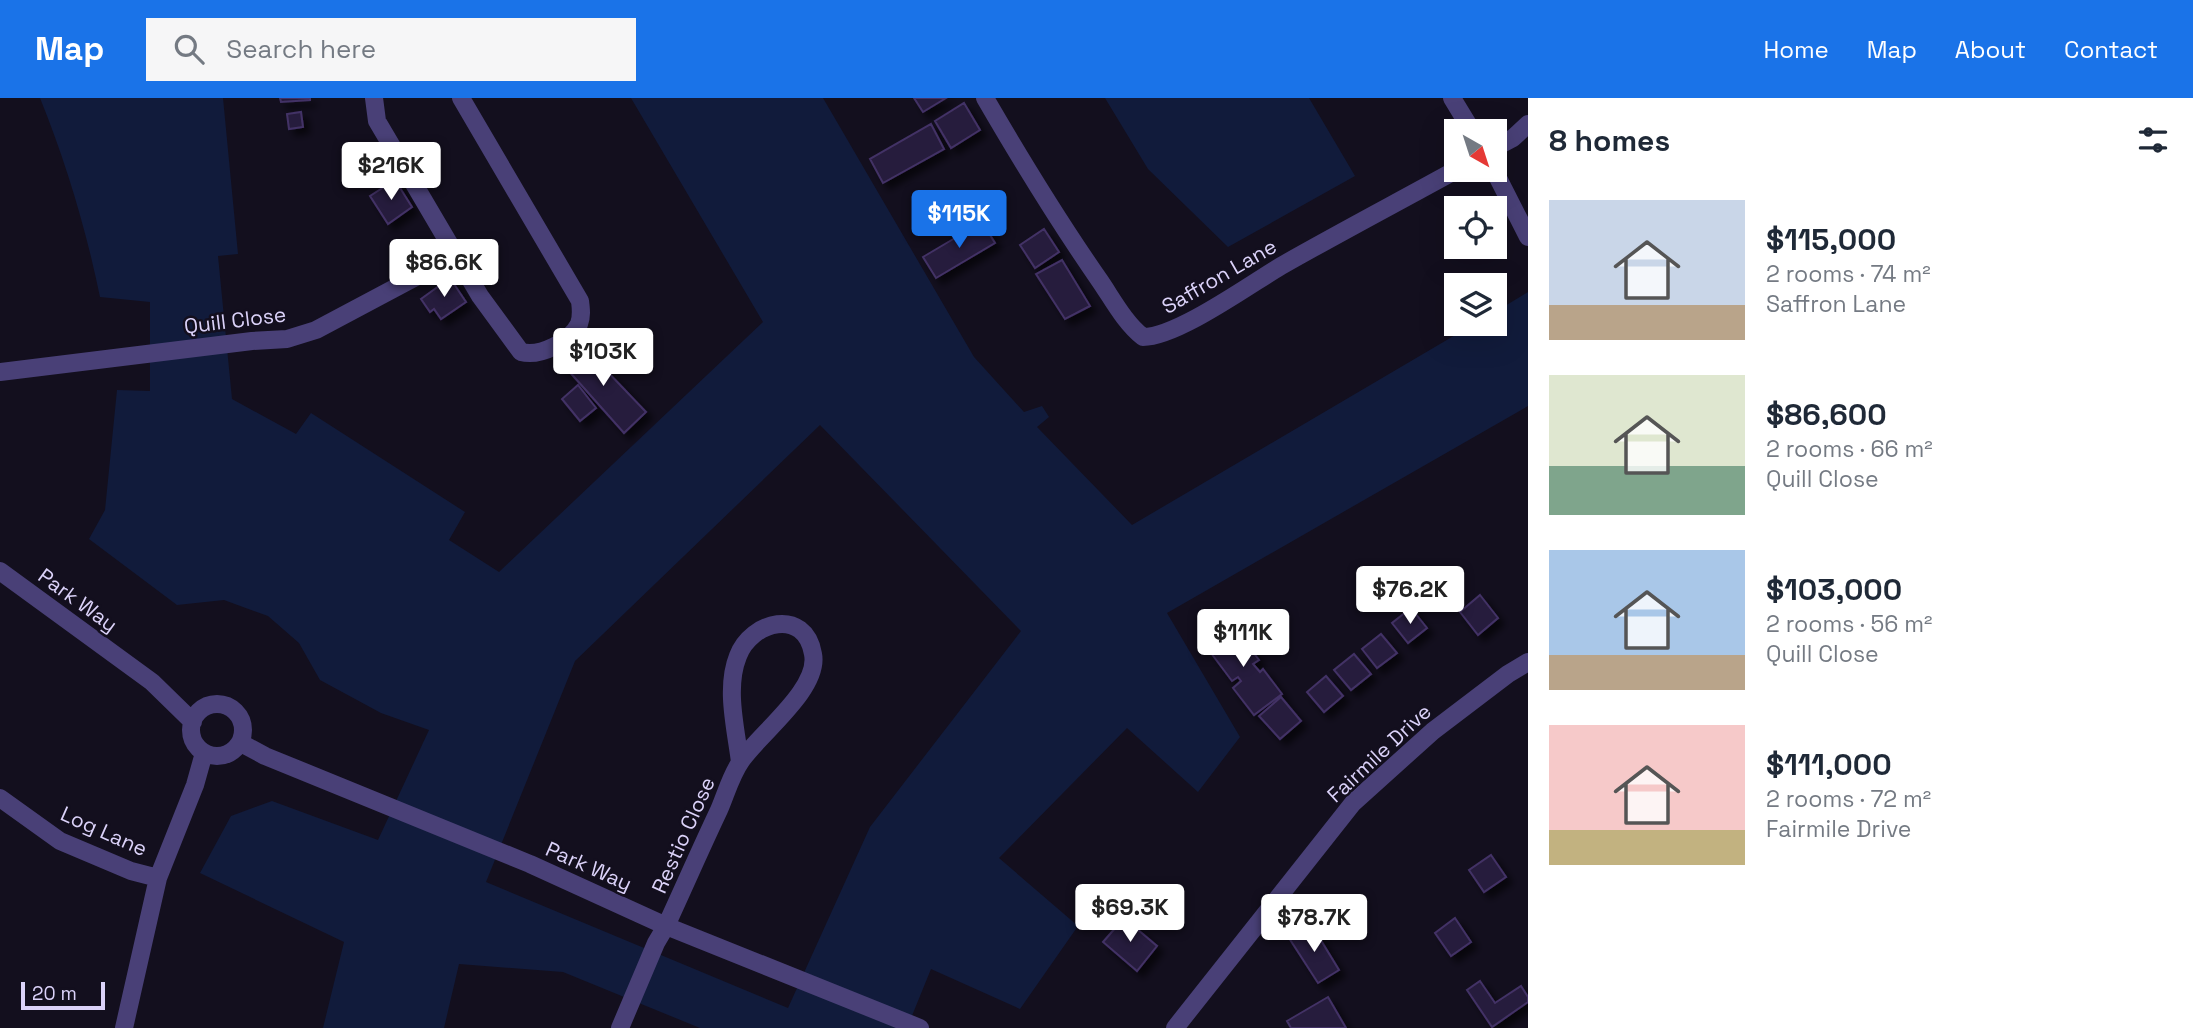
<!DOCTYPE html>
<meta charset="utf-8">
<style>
body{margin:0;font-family:"Space Grotesk",sans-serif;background:#f6f6f7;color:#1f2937;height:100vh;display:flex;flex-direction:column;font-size:26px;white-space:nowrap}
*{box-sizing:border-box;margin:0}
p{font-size:23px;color:#747a83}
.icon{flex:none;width:38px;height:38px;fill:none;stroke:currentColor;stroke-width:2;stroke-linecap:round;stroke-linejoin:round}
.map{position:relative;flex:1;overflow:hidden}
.panel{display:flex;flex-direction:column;background:#fff;width:665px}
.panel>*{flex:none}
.needle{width:46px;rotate:141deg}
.fabs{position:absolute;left:1444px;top:21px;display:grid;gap:14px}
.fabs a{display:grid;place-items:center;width:63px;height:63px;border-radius:0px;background:#fff;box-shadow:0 7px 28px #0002;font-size:35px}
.scale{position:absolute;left:21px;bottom:18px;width:84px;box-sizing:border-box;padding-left:7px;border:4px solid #dbd2f9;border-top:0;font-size:19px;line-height:24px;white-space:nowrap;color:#dbd2f9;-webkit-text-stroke:5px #130f1e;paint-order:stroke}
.price{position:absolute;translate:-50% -60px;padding:0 16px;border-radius:7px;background:#fff;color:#222;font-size:23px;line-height:46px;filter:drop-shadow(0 2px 4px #0008)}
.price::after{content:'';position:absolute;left:50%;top:42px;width:21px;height:16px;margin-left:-10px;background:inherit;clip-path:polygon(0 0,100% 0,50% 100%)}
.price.current{background:#1a73e8;color:#fff}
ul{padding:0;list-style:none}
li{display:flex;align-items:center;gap:21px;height:175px;padding:0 21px}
li span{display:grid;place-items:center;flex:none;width:196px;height:140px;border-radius:0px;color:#555}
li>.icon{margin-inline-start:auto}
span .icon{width:84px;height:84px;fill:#fffc;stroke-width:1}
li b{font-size:30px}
h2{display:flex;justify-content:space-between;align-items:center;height:84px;padding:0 21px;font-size:30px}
header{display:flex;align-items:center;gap:42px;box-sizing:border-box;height:98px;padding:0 35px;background:#1a73e8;color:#fff}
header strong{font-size:33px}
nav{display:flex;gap:38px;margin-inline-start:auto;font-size:24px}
.search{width:490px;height:63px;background:#f6f6f7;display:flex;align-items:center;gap:18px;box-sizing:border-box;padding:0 24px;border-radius:0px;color:#747a83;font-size:26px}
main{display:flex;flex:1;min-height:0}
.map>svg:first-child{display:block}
.water{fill:#111b3b;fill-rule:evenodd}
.building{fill:#281d3c;stroke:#433266;stroke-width:2;filter:url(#shadow)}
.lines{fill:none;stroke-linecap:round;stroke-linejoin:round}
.street{stroke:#494077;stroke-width:18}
.labels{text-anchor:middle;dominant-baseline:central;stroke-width:5;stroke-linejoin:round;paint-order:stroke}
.street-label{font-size:21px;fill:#dbd2f9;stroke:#130f1e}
</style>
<header>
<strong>Map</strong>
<div class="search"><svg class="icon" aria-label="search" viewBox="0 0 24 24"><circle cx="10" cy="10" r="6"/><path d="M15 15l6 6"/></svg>Search here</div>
<nav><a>Home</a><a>Map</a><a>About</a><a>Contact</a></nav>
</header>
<main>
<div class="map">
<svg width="1528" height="930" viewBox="0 0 1528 930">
<defs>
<filter id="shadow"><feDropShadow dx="6" dy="6" stdDeviation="3.5" flood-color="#0009"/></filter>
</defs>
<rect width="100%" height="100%" fill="#130f1e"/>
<!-- water -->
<path class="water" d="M40 0H223L238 156 218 158 232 301 296 336 311 315 465 414 449 442 499 474 763 224 631 0H823L974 259 1024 314 1042 308 1049 319 1037 329 1132 427 1474 226H1494L1495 214 1528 194V308L1167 515 1240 639 1198 694 1127 630 999 760 1078 828 1020 911 931 871 907 930H700L563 874 459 866 444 930H323L344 844 200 775 231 718 272 703 378 742 429 632 381 615 320 582 299 545 268 518 224 502 177 507 89 441 105 412 117 292 150 293V204L100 199C86 131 66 64 40 0ZM820 327 1021 533 870 729 788 910 486 784 575 563Z
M1105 0H1309L1355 78 1228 149 1148 71Z"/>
<!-- building -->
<path class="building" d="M280 0H310V2L281 4Z
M914 0H946L923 14Z
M964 5 980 32 951 50 935 23Z
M301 14 303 29 289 31 287 16Z
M931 26 944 51 883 85 870 61Z
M395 82 412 109 388 126 370 98Z
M982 124 995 145 936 180 923 159Z
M1044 131 1059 154 1035 170 1020 147Z
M1062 162 1090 208 1065 221 1036 176Z
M450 180 466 204 441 221 434 211 430 214 421 201Z
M580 245 646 314 624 335 559 262Z
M578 287 596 310 580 323 562 301Z
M1480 497 1498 520 1478 537 1460 514Z
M1411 510 1427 530 1408 545 1392 525Z
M1224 521 1240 544 1243 541 1259 562 1253 566 1260 574 1263 571 1282 596 1254 617 1233 590 1241 583 1238 579 1232 583 1211 555 1218 550 1210 540 1214 536 1211 531Z
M1381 536 1397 555 1377 570 1362 551Z
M1354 556 1371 576 1351 592 1334 572Z
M1326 578 1343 598 1324 614 1307 594Z
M1281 599 1301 623 1280 641 1259 618Z
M1491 757 1506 779 1484 794 1469 772Z
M1124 820 1157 848 1137 873 1103 844Z
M1455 820 1471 844 1451 858 1435 835Z
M1311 826 1339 872 1318 885 1289 840Z
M1480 883 1495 905 1521 888 1528 899V904L1492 929 1467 892Z
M1328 899 1346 930H1291L1287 923Z"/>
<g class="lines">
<!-- street -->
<path class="street" d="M374 0 377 23 480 198 521 254C540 259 570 244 579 226 582 218 581 211 580 203L461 0
M985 0C1021 62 1059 124 1100 183 1113 202 1125 225 1143 239 1177 239 1249 187 1281 168 1339 135 1398 104 1456 72
M1452 0 1472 33
M1494 50 1513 40 1528 26
M1494 72 1528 139
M0 274 252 243 287 241 316 232 457 157
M0 473 152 584 193 624
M191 632a26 26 0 1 1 52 0a26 26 0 1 1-52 0Z
M241 645 265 658 530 766 666 828 920 930
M0 700 60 743 131 773 158 780
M124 930 158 780 195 687 204 655
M620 930 656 845 666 828C684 789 701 750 719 712 726 696 731 677 741 663 759 636 820 591 813 556 805 509 751 523 738 558 725 590 736 631 740 664
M1175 930 1353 705 1433 633 1508 576 1528 564"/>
</g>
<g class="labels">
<!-- street labels -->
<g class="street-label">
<text transform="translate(1219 178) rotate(-30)">Saffron Lane</text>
<text transform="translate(235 222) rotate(-7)">Quill Close</text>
<text transform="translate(78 502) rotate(36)">Park Way</text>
<text transform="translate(1379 655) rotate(-43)">Fairmile Drive</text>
<text transform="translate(104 733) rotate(24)">Log Lane</text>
<text transform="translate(683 737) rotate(-66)">Restio Close</text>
<text transform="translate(589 768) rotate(24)">Park Way</text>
</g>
</g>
</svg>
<div class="fabs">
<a><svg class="needle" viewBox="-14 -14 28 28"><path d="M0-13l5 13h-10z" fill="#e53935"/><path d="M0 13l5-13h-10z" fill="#747a83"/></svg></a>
<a><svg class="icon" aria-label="locate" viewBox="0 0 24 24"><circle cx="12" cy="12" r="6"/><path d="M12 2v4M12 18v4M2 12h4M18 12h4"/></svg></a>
<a><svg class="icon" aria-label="layers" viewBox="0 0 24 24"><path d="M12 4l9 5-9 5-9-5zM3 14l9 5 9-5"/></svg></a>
</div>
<div class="scale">20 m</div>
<b class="price" style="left:391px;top:104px">$216K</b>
<b class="price current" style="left:959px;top:152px">$115K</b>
<b class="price" style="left:444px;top:201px">$86.6K</b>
<b class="price" style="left:603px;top:290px">$103K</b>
<b class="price" style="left:1410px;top:528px">$76.2K</b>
<b class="price" style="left:1243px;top:571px">$111K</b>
<b class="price" style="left:1130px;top:846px">$69.3K</b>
<b class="price" style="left:1314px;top:856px">$78.7K</b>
</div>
<section class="panel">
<h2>8 homes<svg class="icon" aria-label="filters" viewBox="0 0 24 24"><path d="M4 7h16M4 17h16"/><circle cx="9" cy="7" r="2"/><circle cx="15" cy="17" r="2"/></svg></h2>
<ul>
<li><span style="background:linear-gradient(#c9d6e8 75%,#b9a48a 0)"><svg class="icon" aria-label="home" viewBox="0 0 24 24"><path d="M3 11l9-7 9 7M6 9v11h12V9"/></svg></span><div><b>$115,000</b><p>2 rooms · 74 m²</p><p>Saffron Lane</p></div></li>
<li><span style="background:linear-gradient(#dfe7d0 65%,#7fa58c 0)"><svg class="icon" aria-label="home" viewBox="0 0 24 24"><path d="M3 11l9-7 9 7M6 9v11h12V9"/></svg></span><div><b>$86,600</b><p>2 rooms · 66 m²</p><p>Quill Close</p></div></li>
<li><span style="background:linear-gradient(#a9c7e8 75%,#b9a48a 0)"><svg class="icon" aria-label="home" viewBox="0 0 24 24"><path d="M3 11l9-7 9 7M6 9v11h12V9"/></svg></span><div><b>$103,000</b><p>2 rooms · 56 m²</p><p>Quill Close</p></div></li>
<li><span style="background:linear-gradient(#f6c9c9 75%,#c2b280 0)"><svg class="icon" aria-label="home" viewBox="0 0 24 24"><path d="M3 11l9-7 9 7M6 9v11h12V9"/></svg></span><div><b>$111,000</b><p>2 rooms · 72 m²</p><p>Fairmile Drive</p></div></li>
</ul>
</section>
</main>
